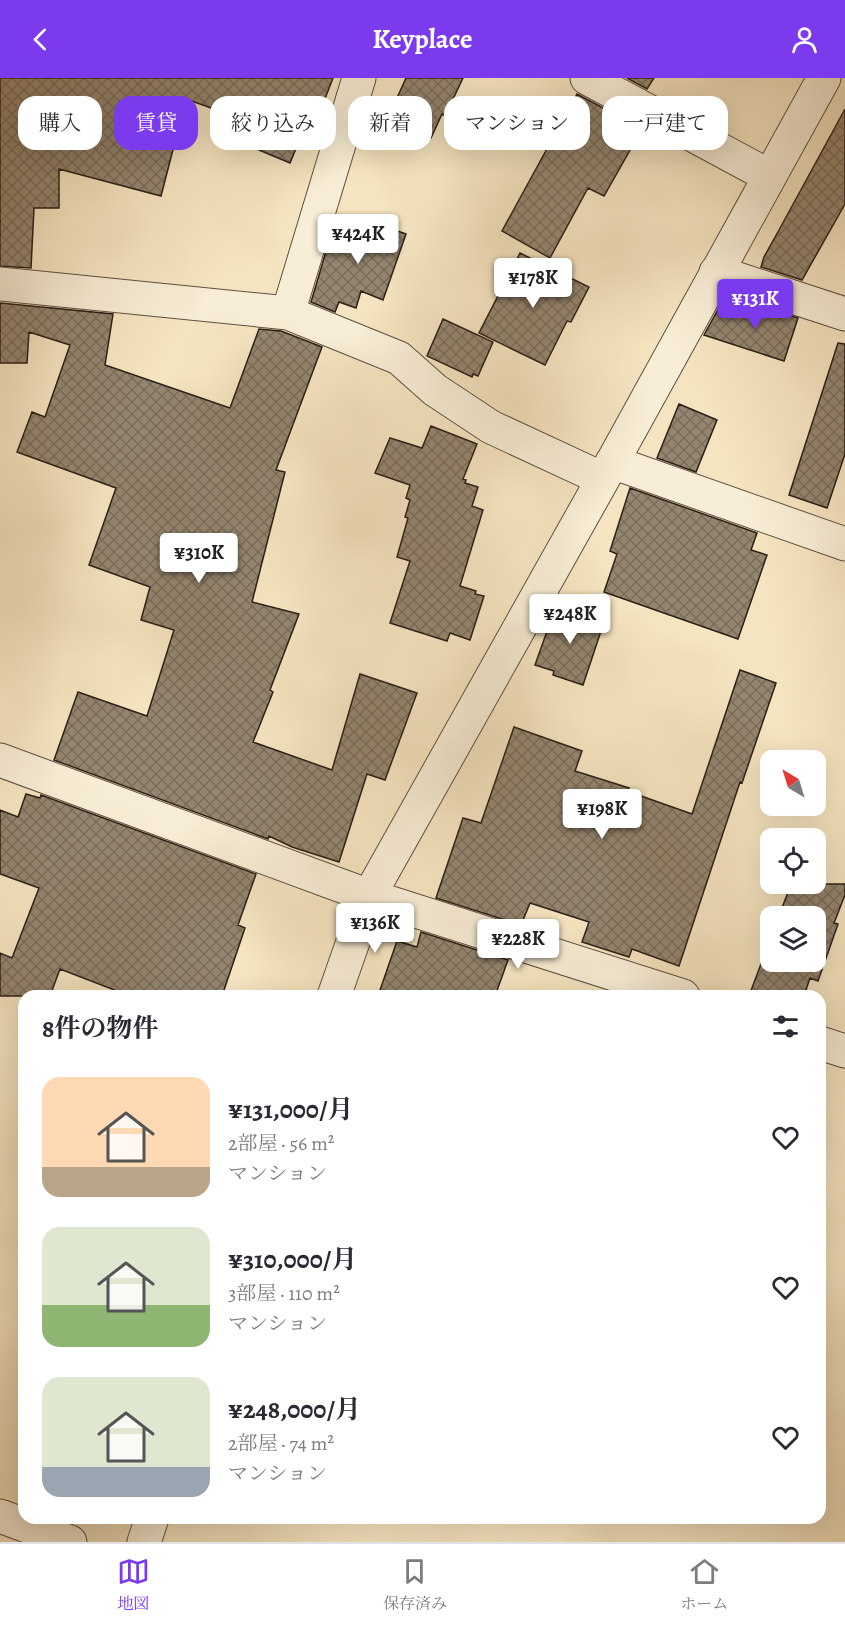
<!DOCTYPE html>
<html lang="ja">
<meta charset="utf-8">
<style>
body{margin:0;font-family:Alegreya,"Noto Serif JP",serif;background:#f2f2f3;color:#2b2b33;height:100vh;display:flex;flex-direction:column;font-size:22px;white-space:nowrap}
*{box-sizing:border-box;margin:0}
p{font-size:20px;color:#7c7c81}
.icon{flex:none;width:33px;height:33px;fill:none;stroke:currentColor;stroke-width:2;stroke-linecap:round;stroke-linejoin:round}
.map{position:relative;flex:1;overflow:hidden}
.side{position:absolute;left:18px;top:912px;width:808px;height:534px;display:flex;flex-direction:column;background:#fff;border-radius:18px;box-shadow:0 6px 24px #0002}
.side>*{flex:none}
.top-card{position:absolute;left:18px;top:18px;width:810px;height:54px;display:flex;gap:12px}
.needle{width:39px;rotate:322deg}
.fabs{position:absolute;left:760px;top:672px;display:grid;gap:12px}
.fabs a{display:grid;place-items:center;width:66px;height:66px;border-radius:12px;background:#fff;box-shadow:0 6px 24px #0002;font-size:30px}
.price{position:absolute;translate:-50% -51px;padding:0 14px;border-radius:6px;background:#fff;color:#222;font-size:20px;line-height:39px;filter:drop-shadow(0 2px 3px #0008)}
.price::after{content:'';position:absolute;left:50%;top:36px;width:18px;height:14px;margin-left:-9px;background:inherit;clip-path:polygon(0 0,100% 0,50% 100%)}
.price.active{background:#7c3aed;color:#fff}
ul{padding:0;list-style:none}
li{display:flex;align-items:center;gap:18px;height:150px;padding:0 24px}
li span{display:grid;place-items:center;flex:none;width:168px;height:120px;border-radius:18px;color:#555}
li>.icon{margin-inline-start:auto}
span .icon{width:72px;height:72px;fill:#fffc;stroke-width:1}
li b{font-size:26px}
h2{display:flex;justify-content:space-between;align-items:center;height:72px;padding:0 24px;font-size:26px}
.pill{padding:0 21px;border-radius:18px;background:#fff;box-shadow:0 6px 24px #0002;font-size:21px;line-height:54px}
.pill.active{background:#7c3aed;color:#fff}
header{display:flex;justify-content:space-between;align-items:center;height:78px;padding:0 24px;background:#7c3aed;color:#fff;font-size:27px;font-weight:700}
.dock{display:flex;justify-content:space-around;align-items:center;height:84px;border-top:2px solid #e1e1e2;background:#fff;font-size:16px;color:#7c7c81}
.dock a{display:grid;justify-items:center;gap:3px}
.dock .active{color:#7c3aed}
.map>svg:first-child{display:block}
.building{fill:url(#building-cross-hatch);stroke:#2b1f18;stroke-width:1.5}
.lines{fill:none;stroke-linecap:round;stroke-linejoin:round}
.minor-casing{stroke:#5e5042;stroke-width:35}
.minor{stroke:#f8edd6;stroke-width:33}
</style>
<header><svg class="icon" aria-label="back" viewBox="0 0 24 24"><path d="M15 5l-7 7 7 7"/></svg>Keyplace<svg class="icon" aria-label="person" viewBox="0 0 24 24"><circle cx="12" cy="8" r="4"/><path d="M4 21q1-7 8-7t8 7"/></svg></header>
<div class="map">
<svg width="845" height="1464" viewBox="0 0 845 1464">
<defs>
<pattern id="building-cross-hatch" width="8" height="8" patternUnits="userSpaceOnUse" patternTransform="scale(1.5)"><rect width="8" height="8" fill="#94856f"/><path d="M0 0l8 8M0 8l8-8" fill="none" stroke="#796c5a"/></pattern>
</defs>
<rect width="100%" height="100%" fill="#f5e4c0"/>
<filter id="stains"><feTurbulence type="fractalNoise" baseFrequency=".00333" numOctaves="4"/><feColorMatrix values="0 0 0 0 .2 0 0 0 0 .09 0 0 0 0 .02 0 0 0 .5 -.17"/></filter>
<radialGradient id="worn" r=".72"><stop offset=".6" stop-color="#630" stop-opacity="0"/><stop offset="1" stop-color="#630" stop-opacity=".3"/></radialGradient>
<!-- building -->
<path class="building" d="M0 0H333L314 49 306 46 290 85 247 67 256 46 186 21 161 118 59 91V130H34L31 190 0 188Z
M406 0H463L445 38 442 36 431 60 388 40Z
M627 0H654L647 11Z
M577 16 642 51 604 118 588 110 550 180 502 153Z
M845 31V126L802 202 761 189 764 179 779 152Z
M352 137 406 156 383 222 361 213 356 230 339 224 335 234 311 224 327 170 338 174Z
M520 175 589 209 571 244 567 243 545 287 479 255Z
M0 225 113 236 105 287 230 330 259 251 281 253 322 269 276 392 285 394 252 524 299 536 270 612 273 614 253 664 332 692 360 596 417 615 385 702 367 696 339 784 292 769 269 758 268 761 54 682 78 614 147 638 174 552 141 542 150 509 89 487 116 410 17 374 32 334 45 339 70 267 29 254 27 285H0Z
M750 225 798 240 784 283 704 257 720 228 746 236Z
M443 241 493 264 478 298 473 296 472 299 427 278Z
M838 265 845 266V376L827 430 789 417Z
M679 326 717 342 696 394 657 380Z
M431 348 477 366 463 401 466 402 465 405 478 409 472 428 483 432 460 508 476 513 475 516 484 518 470 562 450 555 447 563 390 545 410 483 397 479 408 440 405 439 410 422 406 420 410 407 375 395 390 360 422 370Z
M630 410 757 455 751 472 767 477 738 561 604 514 617 476 610 473Z
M556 528 604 544 583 607 553 597 554 593 535 587Z
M740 592 776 605 742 705 740 704 679 888 632 871 629 879 582 864 589 844 530 825 521 847 436 820 463 740 481 745 514 649 582 673 575 693 629 710 627 713 692 736Z
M26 716 40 720 41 717 256 796 238 847 245 850 222 918H130L60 891 50 918H0V875L12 880 39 810 0 796V732L18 739Z
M791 806H845V817L834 845 838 846 818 903 810 900 804 918H749L771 859V884H816V838H779Z
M421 854 508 882 495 918H378L397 863 417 869Z"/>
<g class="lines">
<defs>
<path id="minor" d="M587 0 769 98
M716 194 845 236
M0 206 288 235 399 280 435 312 491 349 603 401
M288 235 359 0
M612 384 845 466
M0 682 369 818 683 918
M334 918 369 818 603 401 824 0
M820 965 845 973
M0 1438 70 1464
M144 1464 152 1440"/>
</defs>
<!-- minor casing -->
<use href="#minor" class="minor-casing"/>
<!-- minor -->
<use href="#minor" class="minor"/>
</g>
<rect width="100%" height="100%" filter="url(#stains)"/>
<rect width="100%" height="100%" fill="url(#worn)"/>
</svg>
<div class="fabs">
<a><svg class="needle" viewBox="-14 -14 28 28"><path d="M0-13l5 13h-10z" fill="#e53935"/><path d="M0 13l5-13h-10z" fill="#7c7c81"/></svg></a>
<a><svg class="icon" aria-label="locate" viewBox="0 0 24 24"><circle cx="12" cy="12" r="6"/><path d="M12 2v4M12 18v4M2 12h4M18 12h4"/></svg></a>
<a><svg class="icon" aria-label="layers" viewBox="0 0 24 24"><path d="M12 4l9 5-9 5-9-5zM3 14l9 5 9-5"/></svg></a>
</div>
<b class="price" style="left:358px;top:187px">¥424K</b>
<b class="price" style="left:533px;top:231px">¥178K</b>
<b class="price active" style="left:755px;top:252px">¥131K</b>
<b class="price" style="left:199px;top:506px">¥310K</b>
<b class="price" style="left:570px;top:567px">¥248K</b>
<b class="price" style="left:602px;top:762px">¥198K</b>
<b class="price" style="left:375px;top:876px">¥136K</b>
<b class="price" style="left:518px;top:892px">¥228K</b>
<div class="top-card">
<a class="pill">購入</a>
<a class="pill active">賃貸</a>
<a class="pill">絞り込み</a>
<a class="pill">新着</a>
<a class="pill">マンション</a>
<a class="pill">一戸建て</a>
</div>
<section class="side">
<h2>8件の物件<svg class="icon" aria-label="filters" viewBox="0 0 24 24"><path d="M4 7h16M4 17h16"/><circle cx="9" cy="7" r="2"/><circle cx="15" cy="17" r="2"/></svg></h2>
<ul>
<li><span style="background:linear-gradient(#ffd9b3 75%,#b9a48a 0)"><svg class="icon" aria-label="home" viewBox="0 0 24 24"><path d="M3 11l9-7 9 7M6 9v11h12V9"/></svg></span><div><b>¥131,000/月</b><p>2部屋 · 56 m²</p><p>マンション</p></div><svg class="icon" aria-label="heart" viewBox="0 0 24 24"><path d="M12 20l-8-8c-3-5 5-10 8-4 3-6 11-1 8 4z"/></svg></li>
<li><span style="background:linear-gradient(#dfe7d0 65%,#8fb573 0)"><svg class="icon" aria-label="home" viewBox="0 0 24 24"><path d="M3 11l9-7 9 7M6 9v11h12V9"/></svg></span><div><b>¥310,000/月</b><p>3部屋 · 110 m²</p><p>マンション</p></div><svg class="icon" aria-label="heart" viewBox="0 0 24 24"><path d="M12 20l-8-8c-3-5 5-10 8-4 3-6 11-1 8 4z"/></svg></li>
<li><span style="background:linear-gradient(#dfe7d0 75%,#9aa5b1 0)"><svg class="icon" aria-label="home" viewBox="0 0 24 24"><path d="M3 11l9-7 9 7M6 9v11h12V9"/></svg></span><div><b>¥248,000/月</b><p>2部屋 · 74 m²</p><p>マンション</p></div><svg class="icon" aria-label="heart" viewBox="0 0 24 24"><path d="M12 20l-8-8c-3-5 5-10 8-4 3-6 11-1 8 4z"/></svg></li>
</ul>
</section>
</div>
<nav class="dock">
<a class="active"><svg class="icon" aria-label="map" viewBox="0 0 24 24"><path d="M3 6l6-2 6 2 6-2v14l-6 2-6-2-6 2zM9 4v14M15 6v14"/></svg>地図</a>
<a><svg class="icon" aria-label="saved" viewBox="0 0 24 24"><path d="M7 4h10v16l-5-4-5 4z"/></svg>保存済み</a>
<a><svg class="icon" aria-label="home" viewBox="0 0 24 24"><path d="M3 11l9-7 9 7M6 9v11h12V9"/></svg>ホーム</a>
</nav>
